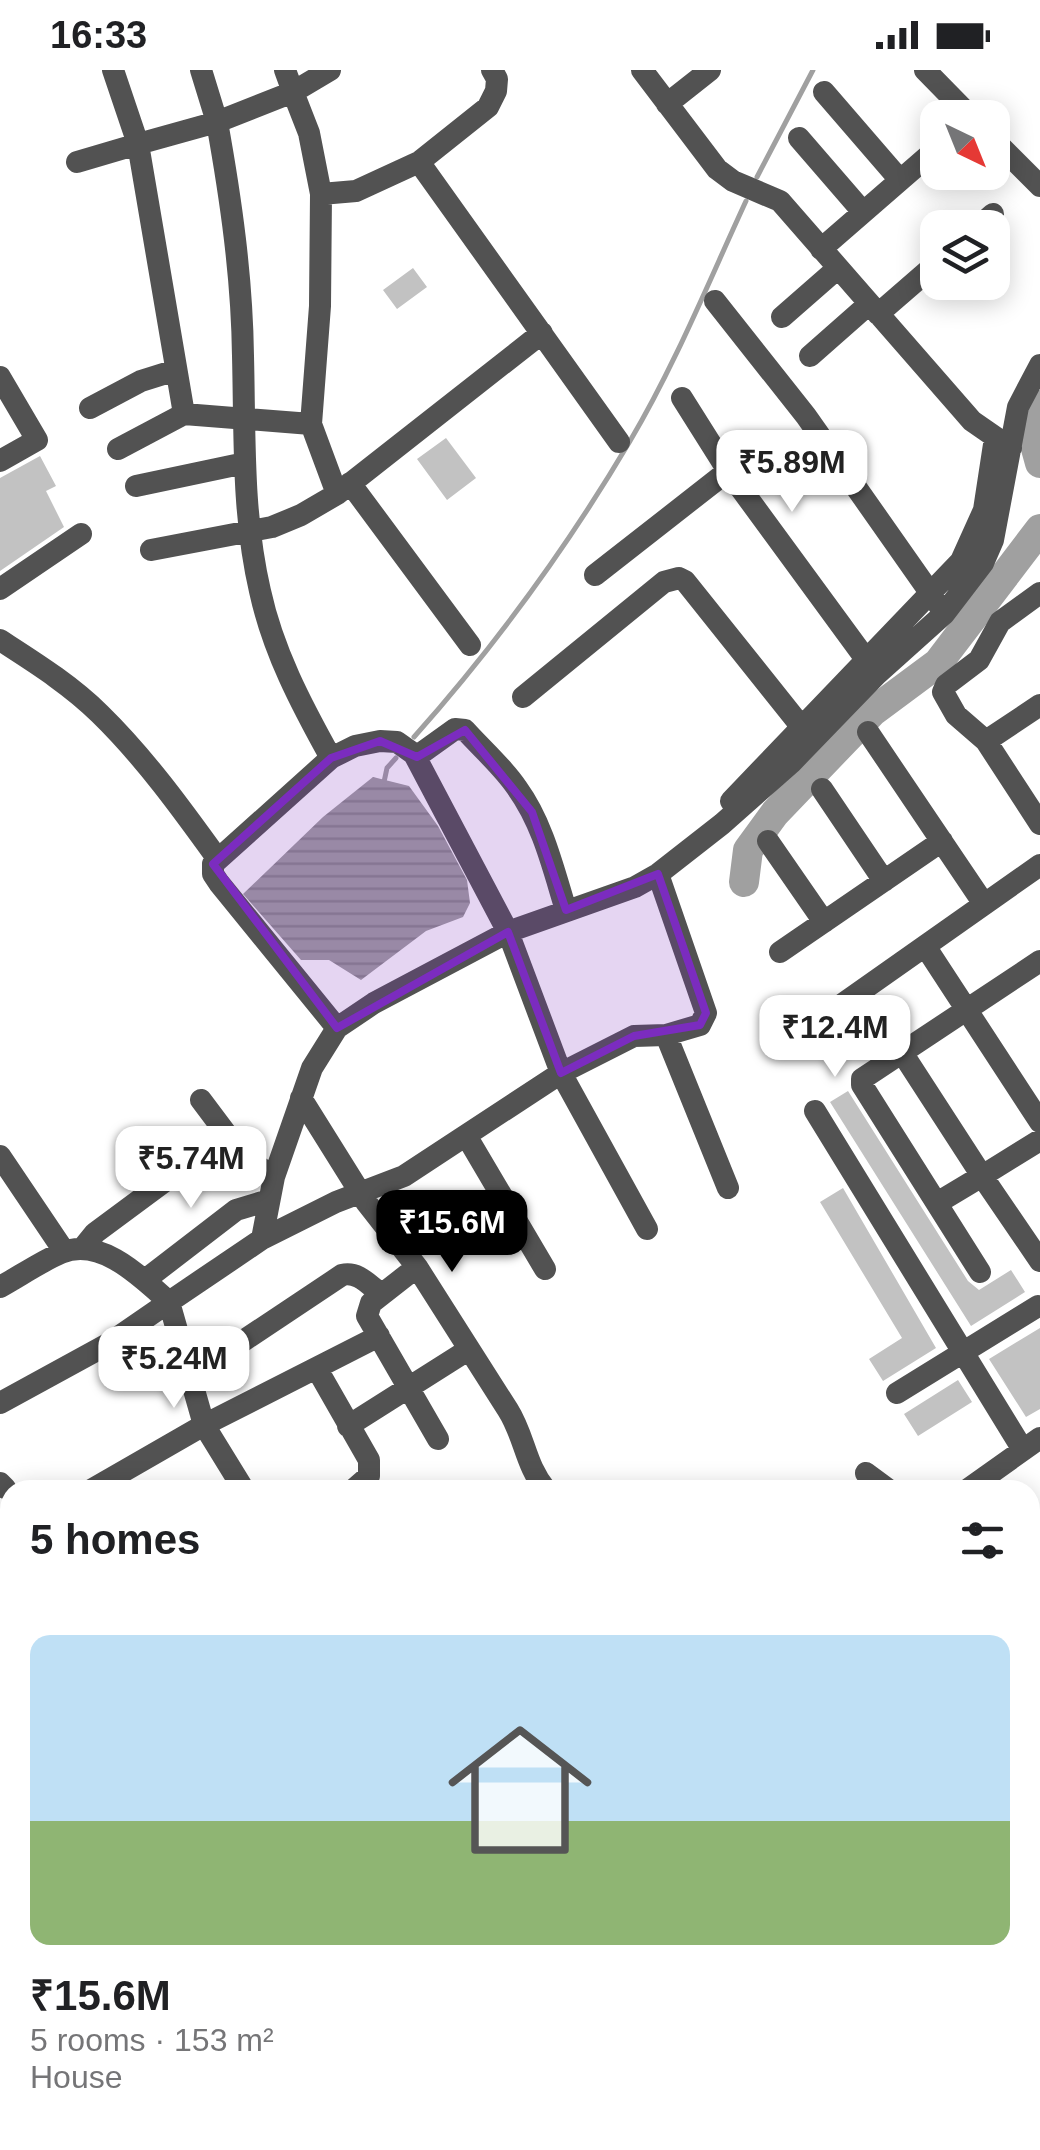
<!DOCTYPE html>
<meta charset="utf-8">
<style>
body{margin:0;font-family:Arial,sans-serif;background:#f6f6f6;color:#202124;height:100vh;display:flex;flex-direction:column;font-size:38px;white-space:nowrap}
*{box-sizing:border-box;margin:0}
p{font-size:32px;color:#757577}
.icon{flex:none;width:55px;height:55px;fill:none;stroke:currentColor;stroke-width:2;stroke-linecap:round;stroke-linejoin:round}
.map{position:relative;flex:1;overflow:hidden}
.side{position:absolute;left:0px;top:1410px;width:1040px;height:670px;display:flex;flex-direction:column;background:#fff;border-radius:30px 30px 0 0;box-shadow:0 5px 25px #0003}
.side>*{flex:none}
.needle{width:65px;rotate:137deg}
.buttons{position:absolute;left:920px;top:30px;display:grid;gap:20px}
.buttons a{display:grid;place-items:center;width:90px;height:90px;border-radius:20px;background:#fff;box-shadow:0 5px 25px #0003;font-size:50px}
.price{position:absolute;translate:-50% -85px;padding:0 22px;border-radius:20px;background:#fff;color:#222;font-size:32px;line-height:65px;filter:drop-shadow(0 2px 5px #0008)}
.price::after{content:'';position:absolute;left:50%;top:60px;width:30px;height:22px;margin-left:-15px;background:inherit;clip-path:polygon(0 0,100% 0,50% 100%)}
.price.current{background:#000;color:#fff}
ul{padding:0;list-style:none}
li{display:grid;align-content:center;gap:20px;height:530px;padding:0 30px}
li+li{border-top:2px solid #e0e0e0}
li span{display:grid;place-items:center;height:310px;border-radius:20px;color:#555}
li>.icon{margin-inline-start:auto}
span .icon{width:180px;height:180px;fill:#fffc;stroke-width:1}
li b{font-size:42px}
h2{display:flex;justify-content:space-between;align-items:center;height:120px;padding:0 30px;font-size:42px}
.status{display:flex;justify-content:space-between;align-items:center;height:70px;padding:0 50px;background:#fff;direction:ltr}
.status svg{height:28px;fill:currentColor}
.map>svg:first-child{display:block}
.water{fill:url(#water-rules)}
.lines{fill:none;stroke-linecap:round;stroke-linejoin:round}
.stream{stroke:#a0a0a0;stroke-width:5}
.river{stroke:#a0a0a0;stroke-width:30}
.building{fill:#c2c2c2}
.minor{stroke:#525252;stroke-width:22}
.marked{fill:#7b2cbf;fill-opacity:0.2;stroke:#7b2cbf;stroke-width:8;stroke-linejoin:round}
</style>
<div class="status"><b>16:33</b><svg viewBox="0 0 49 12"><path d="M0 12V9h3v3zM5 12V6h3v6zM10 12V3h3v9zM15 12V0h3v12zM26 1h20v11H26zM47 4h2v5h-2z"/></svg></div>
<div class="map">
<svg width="1040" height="2080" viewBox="0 0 1040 2080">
<defs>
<pattern id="water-rules" width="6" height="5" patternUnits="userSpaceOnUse" patternTransform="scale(2.5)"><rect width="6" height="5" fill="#a0a0a0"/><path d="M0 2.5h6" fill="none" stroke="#888"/></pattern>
</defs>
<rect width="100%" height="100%" fill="#fff"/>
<!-- water -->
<path class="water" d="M373 707 409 716 438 756 467 810 470 833 463 847 426 861 361 910 329 890H301L243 824 323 747Z
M217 2070H316L324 2080H219Z"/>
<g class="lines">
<!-- stream -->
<path class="stream" d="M757 107 813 0
M414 667C494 577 568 476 630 371 675 295 709 211 746 131
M384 712 387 698 396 688"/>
<!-- river -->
<path class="river" d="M1040 335 1032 364 1040 393
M744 812 748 780 775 743 872 642 938 593 1040 459"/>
</g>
<!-- building -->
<path class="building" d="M413 198 427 217 397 239 383 220Z
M446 368 476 408 447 430 417 389Z
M40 386 56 416 46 421 64 457 0 501V408Z
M848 1021 968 1211 979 1220 1011 1200 1025 1222 971 1256 830 1032Z
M843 1118 936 1278 883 1311 869 1289 902 1268 820 1132Z
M1040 1258V1339L1026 1347 989 1289Z
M958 1310 972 1332 918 1366 904 1344Z"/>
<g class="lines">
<!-- minor -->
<path class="minor" d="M113 0 138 74 217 52 201 0
M285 0 293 22 217 52C231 130 242 207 243 286 245 364 242 444 260 521 273 581 301 634 331 688
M330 0 293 22 309 63 321 124 320 236 311 354 337 424
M642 0 717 99 733 111 780 131 972 351 1011 378
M925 0 972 48
M824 22 900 110
M667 34 710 0
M799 68 863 142
M992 68 1040 116
M77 92 138 74 184 344
M419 92 619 372
M321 124 356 121 419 92 488 37 496 21 497 9 492 0
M977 158 993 144
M821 179 935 80
M715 231 806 346 938 534
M878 244 938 192
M782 247 838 198
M810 286 869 234
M0 307 37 370 0 391
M682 328 728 401 865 588
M90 338 141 311 176 300
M118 379 184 344 311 354
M350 413 470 575
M136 416 245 393
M151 480 272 457 301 445 337 424 542 263
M595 505 728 401
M0 519 81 464
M0 570C34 592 71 615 100 644 144 687 181 738 217 788
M523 627 664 512 679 508 685 511 800 655
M1040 635 986 671 1040 754
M868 662 984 834
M986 671 956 645 943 622 946 615 979 590 1000 552 1040 523
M416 687 455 659 465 660C482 679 503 697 517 718 543 754 553 798 566 840
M822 719 884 811
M731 731 961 491 984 440 995 368
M768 771 824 852
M925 876 1040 1052
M780 882 942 771
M827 945 1040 795
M337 958 219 813 213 804V794L331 688 355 676 380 671 397 672 414 684 508 862 561 1003 647 1159
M666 965 728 1118
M901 981 982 1106 937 1133
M301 1028 366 1132 417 1197 508 1340C525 1367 525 1395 546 1420
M201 1030 243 1086 274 1107
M815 1041 1023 1380
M467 1067 545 1199
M1040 1070 982 1106 1040 1191
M0 1086 64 1181
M262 1169 336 1132 404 1106 561 1003 634 966 666 965 700 955 706 943 658 804
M82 1179 95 1163 176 1103
M417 1197 371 1233 367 1246 438 1369
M980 1202 862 1015V1009L1040 891
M145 1210 236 1140 269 1130
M0 1217C20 1206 40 1192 61 1183 101 1166 142 1208 169 1232L262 1169 274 1107 312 998 337 958 374 933 508 862 635 817 658 804 722 754 791 693 876 605 944 544 983 493 993 470 1018 337 1040 295
M189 1295 243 1271 342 1205C358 1201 369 1215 381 1224
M317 1299 369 1390V1406L353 1420
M897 1323 1038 1236
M0 1333 108 1274 169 1232 204 1355 244 1420
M348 1356 468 1280
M866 1403 889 1420
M0 1413 5 1418
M91 1420 204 1355 379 1266
M967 1420 1040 1368
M1030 1470 1040 1463
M0 1493 10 1488
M1030 1563 1040 1578
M0 1625 10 1620
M1030 1701 1040 1693
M0 1762 10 1757
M0 1866 10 1882
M1030 1897 1040 1892
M1030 1980 1040 1977
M0 2022 10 2016
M116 2070 121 2080
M380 2070 388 2080
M931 2070 937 2080
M775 2080 802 2070"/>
</g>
<!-- marked area -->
<path class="marked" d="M465 660 532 742 566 840 658 804 706 943 700 955 634 966 561 1003 508 862 337 958 213 794 331 688 380 671 417 687Z"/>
</svg>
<div class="buttons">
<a><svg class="needle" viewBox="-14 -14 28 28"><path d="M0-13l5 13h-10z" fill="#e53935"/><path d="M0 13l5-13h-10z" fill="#757577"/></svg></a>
<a><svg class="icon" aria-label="layers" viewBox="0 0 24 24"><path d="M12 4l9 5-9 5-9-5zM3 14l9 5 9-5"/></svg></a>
</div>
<b class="price" style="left:792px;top:445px">₹5.89M</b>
<b class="price" style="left:835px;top:1010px">₹12.4M</b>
<b class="price" style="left:191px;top:1141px">₹5.74M</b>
<b class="price current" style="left:452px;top:1205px">₹15.6M</b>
<b class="price" style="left:174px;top:1341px">₹5.24M</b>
<section class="side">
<h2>5 homes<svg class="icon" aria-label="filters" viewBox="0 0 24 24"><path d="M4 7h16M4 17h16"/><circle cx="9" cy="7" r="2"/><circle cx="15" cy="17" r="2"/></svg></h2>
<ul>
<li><span style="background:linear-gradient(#bfe0f5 60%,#8fb573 0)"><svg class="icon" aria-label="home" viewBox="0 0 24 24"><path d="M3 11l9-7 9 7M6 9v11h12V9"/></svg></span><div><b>₹15.6M</b><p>5 rooms · 153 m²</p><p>House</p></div></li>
</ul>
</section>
</div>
